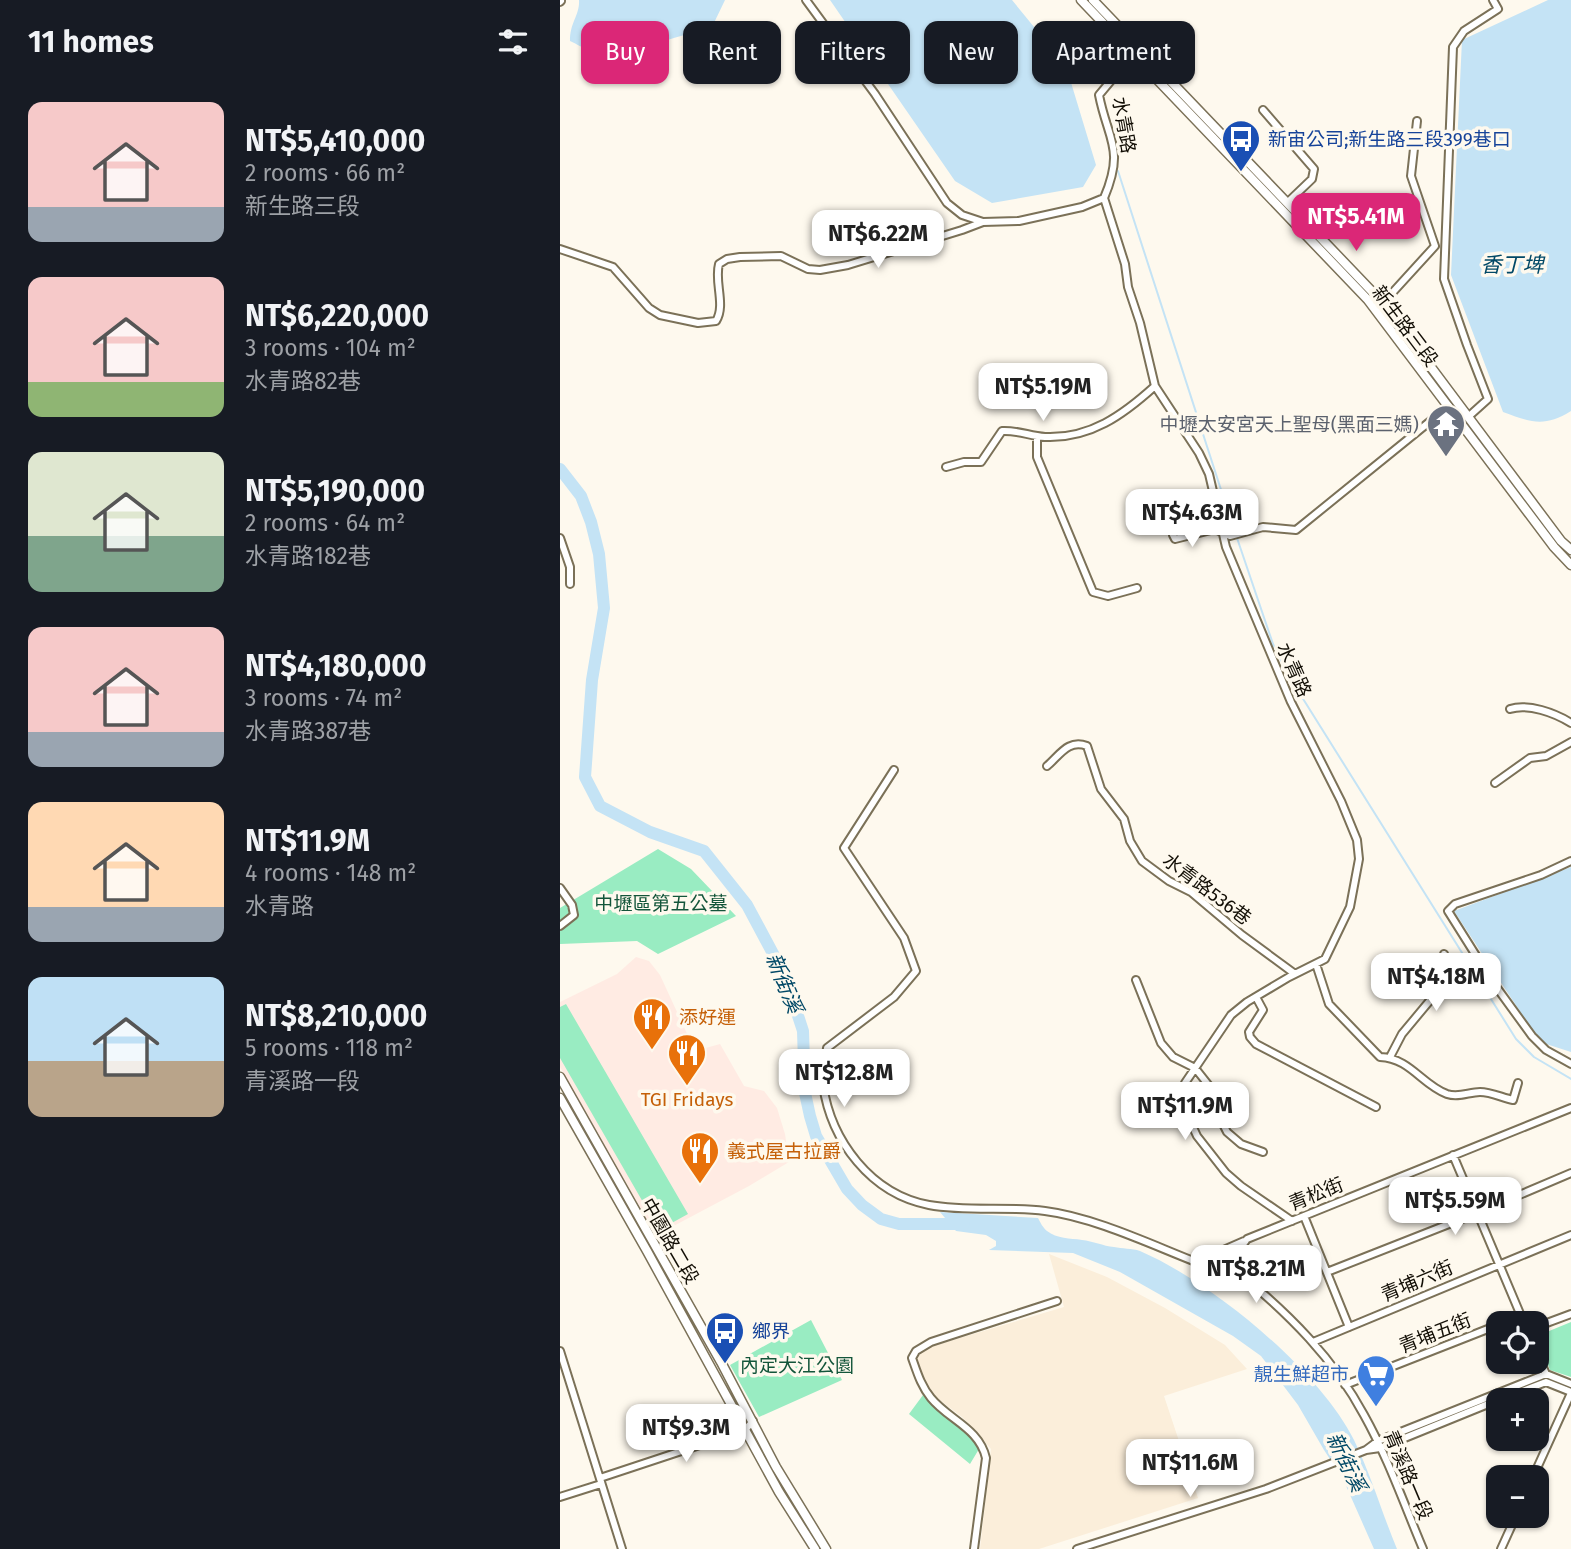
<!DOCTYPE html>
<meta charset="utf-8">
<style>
body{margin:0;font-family:"Fira Sans","Noto Sans TC",sans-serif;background:#20242c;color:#f1f3f6;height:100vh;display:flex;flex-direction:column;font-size:26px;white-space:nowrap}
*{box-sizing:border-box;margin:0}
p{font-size:23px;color:#9ea1a6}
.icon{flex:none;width:38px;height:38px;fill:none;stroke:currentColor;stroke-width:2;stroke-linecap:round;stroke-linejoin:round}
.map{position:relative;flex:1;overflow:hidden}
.drawer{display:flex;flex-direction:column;background:#171b24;width:560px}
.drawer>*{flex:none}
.top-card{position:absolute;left:21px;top:21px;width:665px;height:63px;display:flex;gap:14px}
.tools{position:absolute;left:926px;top:1311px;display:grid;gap:14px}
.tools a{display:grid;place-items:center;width:63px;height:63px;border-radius:14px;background:#171b24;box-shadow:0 2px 5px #0004;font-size:35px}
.price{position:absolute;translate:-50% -60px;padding:0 16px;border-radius:14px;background:#fff;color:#222;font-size:23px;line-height:46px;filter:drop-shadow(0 2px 4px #0008)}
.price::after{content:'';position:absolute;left:50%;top:42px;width:21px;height:16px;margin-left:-10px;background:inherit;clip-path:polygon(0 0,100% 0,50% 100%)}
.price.selected{background:#db2777;color:#fff}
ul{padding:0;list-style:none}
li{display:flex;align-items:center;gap:21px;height:175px;padding:0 28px}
li span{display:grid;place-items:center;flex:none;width:196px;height:140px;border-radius:14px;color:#555}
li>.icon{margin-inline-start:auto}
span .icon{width:84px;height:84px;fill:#fffc;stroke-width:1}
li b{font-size:30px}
h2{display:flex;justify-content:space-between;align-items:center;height:84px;padding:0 28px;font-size:30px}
.pill{padding:0 24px;border-radius:14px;background:#171b24;box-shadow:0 2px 5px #0004;font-size:24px;line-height:63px}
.pill.selected{background:#db2777;color:#fff}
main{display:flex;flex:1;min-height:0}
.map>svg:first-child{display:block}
.commercial{fill:#ffebe3}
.industrial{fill:#fbeeda}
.green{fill:#99ecc2}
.water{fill:#c4e3f5}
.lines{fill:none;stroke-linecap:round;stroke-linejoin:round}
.stream{stroke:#c4e3f5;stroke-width:2}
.river{stroke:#c4e3f5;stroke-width:12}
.street-casing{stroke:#7b7158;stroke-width:10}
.secondary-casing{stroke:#7b7158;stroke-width:11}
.street{stroke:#fff;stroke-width:6}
.secondary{stroke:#fff;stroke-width:8}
.labels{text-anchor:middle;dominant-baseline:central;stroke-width:7;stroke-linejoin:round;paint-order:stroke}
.street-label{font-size:19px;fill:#120e05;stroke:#fef9ee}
.transit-label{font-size:19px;fill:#164399;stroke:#fef9ee;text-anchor:start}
.worship-label{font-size:19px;fill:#5b616d;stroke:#fef9ee;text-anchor:end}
.park-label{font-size:19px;fill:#13553a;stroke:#fef9ee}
.food-label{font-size:19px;fill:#c56008;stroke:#fef9ee;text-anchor:start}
.shop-label{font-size:19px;fill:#366cbe;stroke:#fef9ee;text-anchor:end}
.water-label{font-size:21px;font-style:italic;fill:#014866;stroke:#fef9ee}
</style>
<main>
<section class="drawer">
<h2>11 homes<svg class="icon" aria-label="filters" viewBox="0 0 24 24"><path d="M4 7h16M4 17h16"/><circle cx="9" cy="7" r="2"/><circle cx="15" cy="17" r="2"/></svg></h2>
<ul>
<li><span style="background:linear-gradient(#f6c9c9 75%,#9aa5b1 0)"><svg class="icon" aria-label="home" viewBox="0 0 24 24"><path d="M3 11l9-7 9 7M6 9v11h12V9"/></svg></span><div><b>NT$5,410,000</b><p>2 rooms · 66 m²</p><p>新生路三段</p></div></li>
<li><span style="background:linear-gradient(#f6c9c9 75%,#8fb573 0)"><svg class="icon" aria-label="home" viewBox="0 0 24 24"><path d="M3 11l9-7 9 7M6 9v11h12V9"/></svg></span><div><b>NT$6,220,000</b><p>3 rooms · 104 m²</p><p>水青路82巷</p></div></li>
<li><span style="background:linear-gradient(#dfe7d0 60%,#7fa58c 0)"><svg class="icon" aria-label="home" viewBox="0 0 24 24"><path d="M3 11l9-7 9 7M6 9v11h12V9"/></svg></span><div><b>NT$5,190,000</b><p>2 rooms · 64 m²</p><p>水青路182巷</p></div></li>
<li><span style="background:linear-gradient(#f6c9c9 75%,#9aa5b1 0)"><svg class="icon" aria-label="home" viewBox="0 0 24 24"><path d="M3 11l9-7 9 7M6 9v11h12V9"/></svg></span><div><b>NT$4,180,000</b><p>3 rooms · 74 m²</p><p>水青路387巷</p></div></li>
<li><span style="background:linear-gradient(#ffd9b3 75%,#9aa5b1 0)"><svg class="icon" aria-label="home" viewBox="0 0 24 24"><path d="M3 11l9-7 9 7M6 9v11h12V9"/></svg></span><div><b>NT$11.9M</b><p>4 rooms · 148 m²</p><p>水青路</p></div></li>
<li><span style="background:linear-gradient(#bfe0f5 60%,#b9a48a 0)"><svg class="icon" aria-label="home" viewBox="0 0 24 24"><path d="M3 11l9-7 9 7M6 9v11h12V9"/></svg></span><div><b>NT$8,210,000</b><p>5 rooms · 118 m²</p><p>青溪路一段</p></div></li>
</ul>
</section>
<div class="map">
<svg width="1011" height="1549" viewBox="0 0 1011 1549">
<rect width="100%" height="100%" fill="#fef9ee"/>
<!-- commercial -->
<path class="commercial" d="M76 957 89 961 100 975 135 1051 160 1044 184 1086 204 1091 217 1108 225 1134 229 1162 189 1186 106 1230H93L0 1067V1002L57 974Z"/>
<!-- industrial -->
<path class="industrial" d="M489 1254 547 1277 605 1308 665 1345 687 1369 604 1396 638 1498 479 1549H420L431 1449 402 1417 374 1396 367 1388 358 1363V1355L366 1348 504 1307Z"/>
<!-- green -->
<path class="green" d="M98 849 131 869 176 916 98 954 77 941 0 944V908Z
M6 1004 128 1214 99 1230 0 1058V1007Z
M251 1320 282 1380 199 1417 170 1365Z
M1011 1322V1377L990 1370 977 1336Z
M363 1395 412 1438 419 1449 410 1464 349 1414Z"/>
<!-- water -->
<path class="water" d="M19 0H165L153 25C120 37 66 55 30 50 24 49 17 44 10 41 10 22 20 15 19 0Z
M270 0H452L506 66 536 165 523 187 432 203 395 181Z
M988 0H1011V411C984 428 970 422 943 412L891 275 902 40Z
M1011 867V1052L980 1042 894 911Z
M380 1212 478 1218C480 1222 483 1228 487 1231 497 1239 510 1238 522 1240 533 1241 543 1246 554 1247 562 1249 572 1248 580 1251 652 1282 758 1369 794 1440 811 1475 822 1513 837 1549H814L783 1479 764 1450 738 1405 701 1356 673 1336 560 1272 513 1253 429 1250 436 1246V1241L426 1235 396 1231Z"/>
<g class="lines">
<!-- stream -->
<path class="stream" d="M558 171 675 533
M677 538 713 644 730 678 956 1039 974 1057 1011 1079"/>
<!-- river -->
<path class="river" d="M0 469 21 496 31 522 39 554 44 608 32 680 25 777 40 806 90 832 144 851 187 905 225 976 243 1031 245 1093 250 1116 256 1136 287 1189 302 1205 321 1219 339 1224H404"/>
<defs>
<path id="street" d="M246 0 315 94 387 203 402 215 423 222
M0 2 1 1
M574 53 539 95C548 141 565 148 544 198L565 264 568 287 580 323 595 386 639 453 649 474 666 547 731 702 781 801 797 840 799 859 790 907 765 959 729 977 687 1002 671 1015 625 1083V1101L631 1123 637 1136 666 1173 681 1186 732 1221
M703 110 754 169 752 179 728 202
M0 249 53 267 89 308 100 315 138 323 156 321C166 305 154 282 159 264L167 259 180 257 221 256 248 269 260 270 288 265 402 230 423 222 459 221 522 207 544 198
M823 303 875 246 851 176 857 121
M908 417 928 399 907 345 884 279 893 47 904 31 938 9 933 0
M477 437V457L533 592 548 596 577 588
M386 467 404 462H421L442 431C457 430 470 436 485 437 530 439 563 415 595 386
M613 535 615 539 655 529 670 536 703 527 736 530 889 406
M0 538 10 567V584
M950 709C968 703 995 713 1011 723
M487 766C500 755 508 739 527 746L541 789 564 819 570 841 582 861 609 881 631 892 682 935 735 974
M334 770 284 848 344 938 356 971 334 997 267 1048C266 1059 262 1074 263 1085 271 1141 311 1194 369 1205 407 1212 447 1206 485 1211 533 1217 590 1244 636 1262
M935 783 970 758 986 756 1011 742
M1011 861 981 875 895 904 888 911 932 981 972 1036 986 1050 1011 1064
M0 888 12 905 14 915 0 926
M756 964 769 1004 820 1057C850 1058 862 1085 887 1094 899 1098 909 1092 920 1092 931 1092 943 1098 953 1100L958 1083
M576 980 601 1043 613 1057 635 1068 654 1092 662 1122 667 1132 681 1144 703 1152
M696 997 703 1010 689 1032 690 1037 696 1044 816 1107
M830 1057 842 1034 877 992C882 980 881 967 884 954
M893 1155 964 1323
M744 1216 789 1327
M767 1272 917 1213 1011 1173
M650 1273 636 1262 684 1241
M943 1323 961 1316
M976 1327 1011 1314
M753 1342 1011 1235
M0 1351 62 1549
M976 1352 986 1374
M785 1385 938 1325
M938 1400 820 1448 806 1450 818 1441 986 1374 1011 1384
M939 1400 986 1382 1011 1392
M973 1477 1011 1393
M40 1478 185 1430 193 1421
M0 1497 41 1484
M414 1549 426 1458C419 1428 389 1420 371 1398 361 1386 357 1372 352 1358L356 1351 371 1342 497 1301
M517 1549 706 1489 806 1450
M863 1549C844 1504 828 1458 804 1415 774 1359 729 1314 680 1274 671 1259 677 1252 687 1239L1011 1108
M941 1549 956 1516"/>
<path id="secondary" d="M521 0 808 300 994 547 1011 565
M533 0 823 303 1001 541 1011 550
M0 1077 161 1362 216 1467 266 1549
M0 1098 87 1251 219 1492 255 1549"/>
</defs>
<!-- street casing -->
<use href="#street" class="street-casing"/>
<!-- secondary casing -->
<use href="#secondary" class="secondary-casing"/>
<!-- street -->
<use href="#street" class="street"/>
<!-- secondary -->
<use href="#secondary" class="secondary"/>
</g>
<!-- icons -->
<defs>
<symbol id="bus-pin" viewBox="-11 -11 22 30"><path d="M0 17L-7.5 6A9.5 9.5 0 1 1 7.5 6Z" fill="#1a4fb4" stroke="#fef9ee"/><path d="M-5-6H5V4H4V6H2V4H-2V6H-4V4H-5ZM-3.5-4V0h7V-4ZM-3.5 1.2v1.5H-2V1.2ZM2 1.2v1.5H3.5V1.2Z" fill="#fff"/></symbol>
<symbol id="temple-pin" viewBox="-11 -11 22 30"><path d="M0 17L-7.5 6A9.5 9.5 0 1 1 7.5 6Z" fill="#6b7280" stroke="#fef9ee"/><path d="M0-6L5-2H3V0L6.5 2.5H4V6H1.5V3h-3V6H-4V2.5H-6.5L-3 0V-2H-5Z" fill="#fff"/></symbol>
<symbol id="restaurant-pin" viewBox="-11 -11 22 30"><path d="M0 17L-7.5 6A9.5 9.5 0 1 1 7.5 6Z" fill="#e8710a" stroke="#fef9ee"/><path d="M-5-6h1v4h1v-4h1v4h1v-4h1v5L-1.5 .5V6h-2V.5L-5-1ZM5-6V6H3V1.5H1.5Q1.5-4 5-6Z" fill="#fff"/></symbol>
<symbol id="supermarket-pin" viewBox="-11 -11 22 30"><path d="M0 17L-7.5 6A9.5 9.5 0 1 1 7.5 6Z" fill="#3f7fe0" stroke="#fef9ee"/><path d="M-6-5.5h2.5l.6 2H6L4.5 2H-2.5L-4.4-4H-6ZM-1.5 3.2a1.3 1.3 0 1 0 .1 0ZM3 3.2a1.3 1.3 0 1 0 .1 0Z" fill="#fff"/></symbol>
</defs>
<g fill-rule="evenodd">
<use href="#bus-pin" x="659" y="117" width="44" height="60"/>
<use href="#temple-pin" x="864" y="402" width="44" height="60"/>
<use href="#restaurant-pin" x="70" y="995" width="44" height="60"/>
<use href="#restaurant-pin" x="105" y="1031" width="44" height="60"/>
<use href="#restaurant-pin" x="118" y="1129" width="44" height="60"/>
<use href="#bus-pin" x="143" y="1309" width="44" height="60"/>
<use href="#supermarket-pin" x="794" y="1352" width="44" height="60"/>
</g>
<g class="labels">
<!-- street labels -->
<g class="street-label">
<text transform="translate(564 125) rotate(80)">水青路</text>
<text transform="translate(845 326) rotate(53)">新生路三段</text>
<text transform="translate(734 670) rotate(66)">水青路</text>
<text transform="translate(647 889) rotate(37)">水青路536巷</text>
<text transform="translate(756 1194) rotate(-22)">青松街</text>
<text transform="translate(110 1241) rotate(60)">中園路二段</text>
<text transform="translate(857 1281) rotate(-23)">青埔六街</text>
<text transform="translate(875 1333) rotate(-22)">青埔五街</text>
<text transform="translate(848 1475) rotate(67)">青溪路一段</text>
</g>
<!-- transit labels -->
<g class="transit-label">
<text x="708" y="139">新宙公司;新生路三段399巷口</text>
<text x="192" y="1331">鄉界</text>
</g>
<!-- worship labels -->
<g class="worship-label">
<text x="859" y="424">中壢太安宮天上聖母(黑面三媽)</text>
</g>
<!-- park labels -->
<g class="park-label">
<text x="101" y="903">中壢區第五公墓</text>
<text x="237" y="1365">內定大江公園</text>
</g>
<!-- food labels -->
<g class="food-label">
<text x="119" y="1017">添好運</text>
<text x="127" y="1099" text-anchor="middle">TGI Fridays</text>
<text x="167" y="1151">義式屋古拉爵</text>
</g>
<!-- shop labels -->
<g class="shop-label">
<text x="789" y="1374">靚生鮮超市</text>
</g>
<!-- water labels -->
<g class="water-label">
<text x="952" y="265">香丁埤</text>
<text transform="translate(224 983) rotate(68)">新街溪</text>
<text transform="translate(786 1462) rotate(64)">新街溪</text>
</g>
</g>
</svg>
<div class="tools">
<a><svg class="icon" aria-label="locate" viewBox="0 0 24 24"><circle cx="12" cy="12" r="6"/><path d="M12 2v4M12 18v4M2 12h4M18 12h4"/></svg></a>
<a>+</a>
<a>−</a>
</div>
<b class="price selected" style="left:796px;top:253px">NT$5.41M</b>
<b class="price" style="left:318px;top:270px">NT$6.22M</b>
<b class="price" style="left:483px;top:423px">NT$5.19M</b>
<b class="price" style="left:632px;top:549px">NT$4.63M</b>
<b class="price" style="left:876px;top:1013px">NT$4.18M</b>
<b class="price" style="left:284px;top:1109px">NT$12.8M</b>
<b class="price" style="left:625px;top:1142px">NT$11.9M</b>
<b class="price" style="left:895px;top:1237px">NT$5.59M</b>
<b class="price" style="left:696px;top:1305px">NT$8.21M</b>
<b class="price" style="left:126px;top:1464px">NT$9.3M</b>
<b class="price" style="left:630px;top:1499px">NT$11.6M</b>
<div class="top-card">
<a class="pill selected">Buy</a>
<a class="pill">Rent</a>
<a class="pill">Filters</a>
<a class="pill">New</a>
<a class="pill">Apartment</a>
</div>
</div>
</main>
